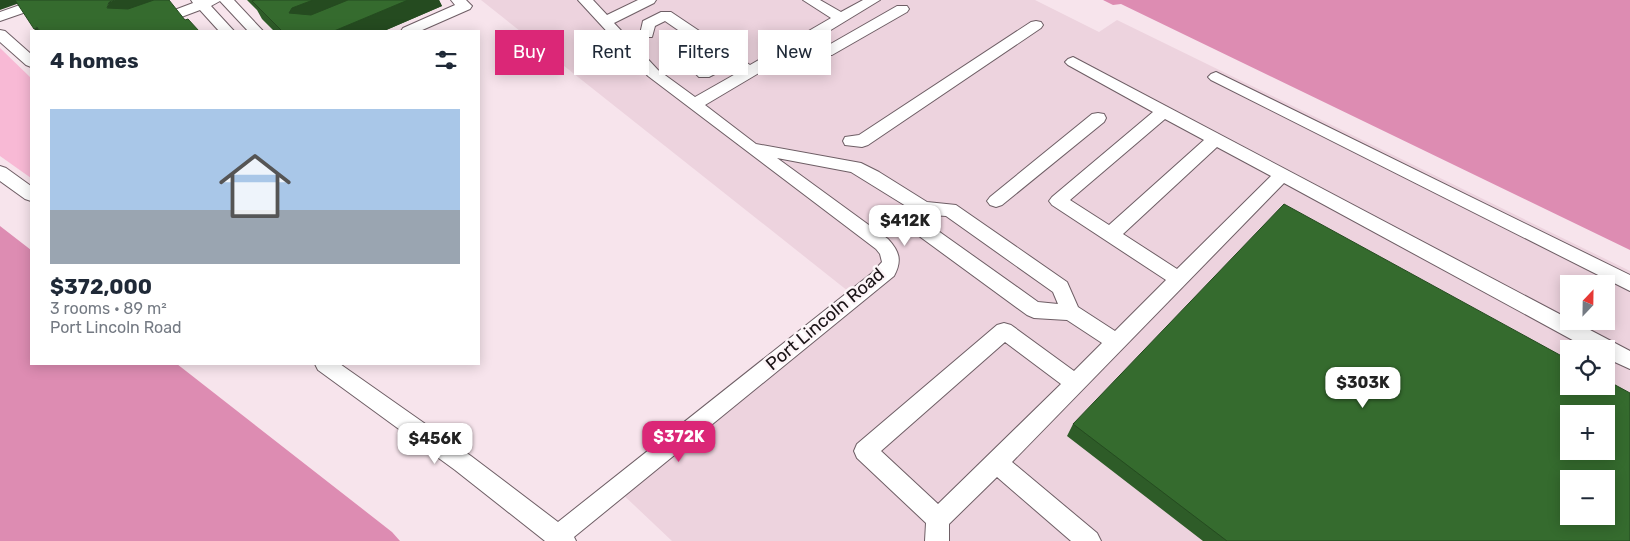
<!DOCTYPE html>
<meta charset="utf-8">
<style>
body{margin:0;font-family:Rubik,sans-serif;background:#f2f2f3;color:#1f2937;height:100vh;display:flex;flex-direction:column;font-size:19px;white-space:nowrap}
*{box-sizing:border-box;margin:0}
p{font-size:16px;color:#747a83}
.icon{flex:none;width:28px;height:28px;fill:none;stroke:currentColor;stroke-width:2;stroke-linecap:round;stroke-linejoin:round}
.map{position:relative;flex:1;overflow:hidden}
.details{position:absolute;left:30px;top:30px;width:450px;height:335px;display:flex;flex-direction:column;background:#fff;border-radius:0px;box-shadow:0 2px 12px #0003}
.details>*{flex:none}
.banner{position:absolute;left:495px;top:30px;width:475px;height:45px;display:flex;gap:10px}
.needle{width:32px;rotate:22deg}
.controls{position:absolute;left:1560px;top:275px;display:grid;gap:10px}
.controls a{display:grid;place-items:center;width:55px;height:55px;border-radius:0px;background:#fff;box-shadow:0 2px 12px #0003;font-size:25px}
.price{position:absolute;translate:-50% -42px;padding:0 11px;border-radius:10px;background:#fff;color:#222;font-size:16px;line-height:32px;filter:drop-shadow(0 1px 2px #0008)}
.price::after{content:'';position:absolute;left:50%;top:30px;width:15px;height:11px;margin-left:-8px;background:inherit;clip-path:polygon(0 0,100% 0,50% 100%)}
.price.active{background:#db2777;color:#fff}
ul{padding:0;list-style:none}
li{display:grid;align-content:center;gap:10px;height:265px;padding:0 20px}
li span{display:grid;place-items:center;height:155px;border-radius:0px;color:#555}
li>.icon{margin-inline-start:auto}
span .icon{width:90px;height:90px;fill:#fffc;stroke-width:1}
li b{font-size:21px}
h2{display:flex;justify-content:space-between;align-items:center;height:60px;padding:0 20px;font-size:21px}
.tag{padding:0 18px;border-radius:0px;background:#fff;box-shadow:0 2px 12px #0003;font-size:18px;line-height:45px}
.tag.active{background:#db2777;color:#fff}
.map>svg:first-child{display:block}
.built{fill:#edd3de;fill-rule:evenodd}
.green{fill:#f8b9d5}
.water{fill:#dd8cb2}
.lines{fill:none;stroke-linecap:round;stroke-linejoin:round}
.minor-casing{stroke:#6e5e65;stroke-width:2}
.minor{fill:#fff;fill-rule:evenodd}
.wall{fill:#2e5c28}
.shaded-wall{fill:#254b20}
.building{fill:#356b2e;stroke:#254b20;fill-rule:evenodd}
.labels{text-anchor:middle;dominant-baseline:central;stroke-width:5;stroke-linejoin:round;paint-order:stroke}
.street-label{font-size:18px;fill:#1a1316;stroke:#fdf5f8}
</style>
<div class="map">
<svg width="1630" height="541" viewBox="0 0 1630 541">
<rect width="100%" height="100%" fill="#f7e4ec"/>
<!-- built -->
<path class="built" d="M481 0H1035L1099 32 1117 20 1630 271V541H672L616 488 858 299ZM1569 284H1606V321H1569ZM1569 349H1606V386H1569ZM1569 414H1606V451H1569ZM1569 479H1606V516H1569Z"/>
<!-- green -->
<path class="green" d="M0 48 31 78V178L0 156Z"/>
<!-- water -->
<path class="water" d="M1103 0H1630V250L1121 4 1113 5Z
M0 226 31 250V364H177L392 532 400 541H0Z"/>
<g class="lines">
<defs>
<path id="minor" d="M34 0H54L52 3 0 21V12Z
M191 0H234L263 31H248L220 1 211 6 234 31H219L200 10 144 31H125L127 28 193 3Z
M451 0H466L472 6 470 9 420 31H401L403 28 455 5Z
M578 0H593L607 15 638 0H656L654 3 614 23 658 70 695 97 739 72 730 66 709 77H699L696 74 699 71 720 59 665 21 655 26 652 37H642L640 34 643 21 661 12H671L750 65 831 18 803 0H820L841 12 863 0H880L816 39 827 46 897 6H907L909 9 907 12 832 55H822L806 45 705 105 756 144 861 163 879 172 927 202 956 205 1067 282 1078 307 1115 331 1166 280 1052 205 1049 201 1052 197 1153 112 1068 65 1065 62 1068 59 1073 57 1569 319V321H1573L1630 351V369L1606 358V349H1589L1284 183 1012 462 1097 533 1101 541H1071L997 477 949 524V541H925L926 523 857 458 854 451 857 444 997 325 1004 323 1011 325 1074 371 1102 343 1067 320 1034 318 1027 315 919 236 916 231 914 211 851 172 777 158 888 239C900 252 902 261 894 276L574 537 576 541H545L455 470 318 370 315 364H340L471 456 558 522 872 273 882 262 880 254 876 249 648 76ZM1165 119 1204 140 1109 225 1070 200ZM1217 147 1271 176 1177 269 1123 234ZM932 215 946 216 1053 292 1058 304 1038 302 934 228ZM1005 342 1061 384 938 504 881 451Z
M1036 21 1041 22 1043 25 1041 28 868 145 862 147 845 145 843 141 845 137 859 135 1031 22Z
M0 30 5 31 31 54V67L26 65 0 42Z
M1216 72 1630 275V291L1211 80 1208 77 1211 74Z
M1098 113 1104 114 1106 118 1104 122 1002 205 996 207 990 205 987 201 990 197 1092 114Z
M0 166 6 168 31 186V201L25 199 0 181Z"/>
</defs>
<!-- minor casing -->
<use href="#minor" class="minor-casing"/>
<!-- minor -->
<use href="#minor" class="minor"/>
</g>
<!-- wall -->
<path class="wall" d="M247 0H439L442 6 384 31H274L262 19 257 10Z
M1073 424 1630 541H1203L1067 436Z"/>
<!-- shaded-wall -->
<path class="shaded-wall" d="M0 0H28L0 10Z
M115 0H161L124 31 107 8 109 2Z
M313 0H365L301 26 289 13 292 8Z
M408 0H439L442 6 384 31H334Z
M37 27 40 31H36L34 29Z"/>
<!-- building -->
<path class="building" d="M15 0H115L109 2 107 8 128 9 154 0H169L185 20 188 19 199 31H40L37 27 34 29Z
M255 0H313L292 8 289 13 311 15 348 0H408L334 31H282L252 1Z
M1284 204 1569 360V386H1606V380L1630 393V541H1227L1073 424ZM1569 414H1606V451H1569ZM1569 479H1606V516H1569Z"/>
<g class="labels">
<!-- street labels -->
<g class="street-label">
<text transform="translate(825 319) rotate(-40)">Port Lincoln Road</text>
</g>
</g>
</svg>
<div class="controls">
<a><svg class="needle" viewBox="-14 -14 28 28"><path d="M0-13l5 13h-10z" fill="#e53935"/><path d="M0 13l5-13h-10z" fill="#747a83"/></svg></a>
<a><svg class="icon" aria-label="locate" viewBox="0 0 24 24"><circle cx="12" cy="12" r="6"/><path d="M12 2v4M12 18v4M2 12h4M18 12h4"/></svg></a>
<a>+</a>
<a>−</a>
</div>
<b class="price" style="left:905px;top:247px">$412K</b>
<b class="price" style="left:1363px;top:409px">$303K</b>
<b class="price active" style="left:679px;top:463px">$372K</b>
<b class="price" style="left:435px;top:465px">$456K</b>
<div class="banner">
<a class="tag active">Buy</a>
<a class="tag">Rent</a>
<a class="tag">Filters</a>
<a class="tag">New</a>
</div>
<section class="details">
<h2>4 homes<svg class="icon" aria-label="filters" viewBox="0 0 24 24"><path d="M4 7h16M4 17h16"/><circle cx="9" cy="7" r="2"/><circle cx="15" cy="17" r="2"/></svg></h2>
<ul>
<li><span style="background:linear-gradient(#a9c7e8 65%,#9aa5b1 0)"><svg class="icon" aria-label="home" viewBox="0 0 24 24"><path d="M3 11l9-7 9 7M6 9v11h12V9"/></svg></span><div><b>$372,000</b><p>3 rooms · 89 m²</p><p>Port Lincoln Road</p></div></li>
</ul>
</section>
</div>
